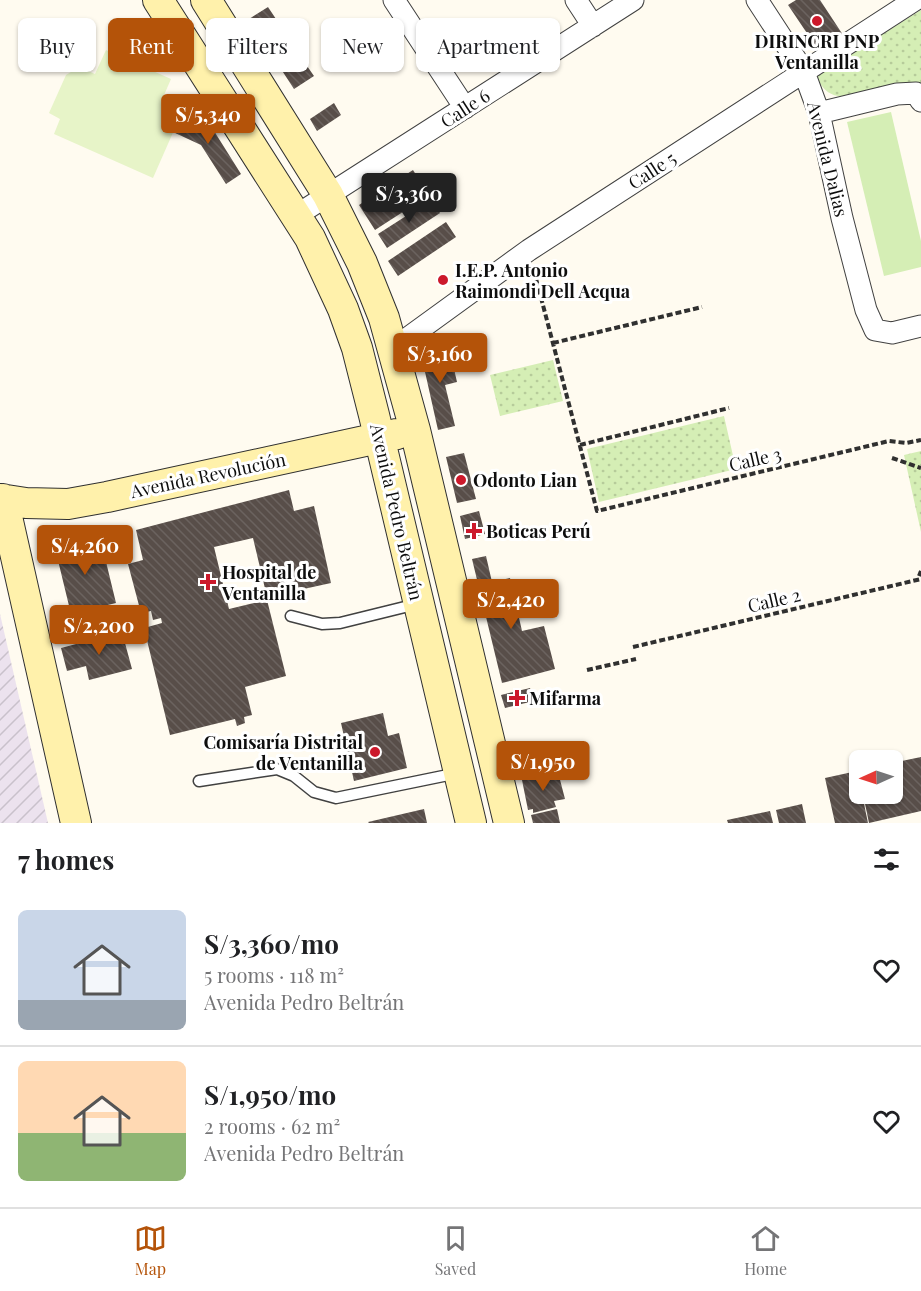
<!DOCTYPE html>
<meta charset="utf-8">
<style>
body{margin:0;font-family:"Playfair Display",serif;background:#f6f6f6;color:#202124;height:100vh;display:flex;flex-direction:column;font-size:22px;white-space:nowrap}
*{box-sizing:border-box;margin:0}
p{font-size:20px;color:#757577}
.icon{flex:none;width:33px;height:33px;fill:none;stroke:currentColor;stroke-width:2;stroke-linecap:round;stroke-linejoin:round}
.map{position:relative;height:823px;overflow:hidden}
.panel{display:flex;flex-direction:column;background:#fff;flex:1}
.panel>*{flex:none}
.banner{position:absolute;left:18px;top:18px;width:600px;height:54px;display:flex;gap:12px}
.needle{width:39px;rotate:267deg}
.tools{position:absolute;left:849px;top:750px;display:grid;gap:12px}
.tools a{display:grid;place-items:center;width:54px;height:54px;border-radius:9px;background:#fff;box-shadow:0 2px 4px #0004;font-size:30px}
.price{position:absolute;translate:-50% -51px;padding:0 14px;border-radius:6px;background:#b45309;color:#fff;font-size:20px;line-height:39px;filter:drop-shadow(0 2px 3px #0008)}
.price::after{content:'';position:absolute;left:50%;top:36px;width:18px;height:14px;margin-left:-9px;background:inherit;clip-path:polygon(0 0,100% 0,50% 100%)}
.price.active{background:#222;color:#fff}
ul{padding:0;list-style:none}
li{display:flex;align-items:center;gap:18px;height:150px;padding:0 18px}
li+li{border-top:2px solid #e0e0e0}
li span{display:grid;place-items:center;flex:none;width:168px;height:120px;border-radius:9px;color:#555}
li>.icon{margin-inline-start:auto}
span .icon{width:72px;height:72px;fill:#fffc;stroke-width:1}
li b{font-size:26px}
h2{display:flex;justify-content:space-between;align-items:center;height:72px;padding:0 18px;font-size:26px}
.chip{padding:0 21px;border-radius:9px;background:#fff;box-shadow:0 2px 4px #0004;font-size:21px;line-height:54px}
.chip.active{background:#b45309;color:#fff}
.menu{display:flex;justify-content:space-around;align-items:center;height:84px;border-top:2px solid #e0e0e0;background:#fff;font-size:16px;color:#757577}
.menu a{display:grid;justify-items:center;gap:3px}
.menu .active{color:#b45309}
.map>svg:first-child{display:block}
.industrial{fill:url(#industrial-furrows)}
.grass{fill:#d5eeb5}
.park{fill:url(#park-dots)}
.pitch{fill:#e7f4c8}
.building{fill:url(#building-back-hatch)}
.lines{fill:none;stroke-linecap:round;stroke-linejoin:round}
.lane-casing{stroke:#414141;stroke-width:13}
.street-casing{stroke:#414141;stroke-width:23}
.secondary-casing{stroke:#303030;stroke-width:32}
.path{stroke:#303030;stroke-width:4;stroke-dasharray:6 3;stroke-linecap:butt}
.lane{stroke:#fff;stroke-width:10}
.street{stroke:#fff;stroke-width:21}
.secondary{stroke:#fff1ab;stroke-width:30}
.poi-dot{fill:#cc192b;stroke:#fff;stroke-width:2}
.labels{text-anchor:middle;dominant-baseline:central;stroke-width:6;stroke-linejoin:round;paint-order:stroke}
.poi-label{font-size:18px;font-weight:bold;fill:#0e0e0e;stroke:#fff;text-anchor:start}
.street-label{font-size:18px;fill:#0e0e0e;stroke:#fff}
</style>
<div class="map">
<svg width="921" height="823" viewBox="0 0 921 823">
<defs>
<pattern id="industrial-furrows" width="10" height="10" patternUnits="userSpaceOnUse" patternTransform="scale(1.5)"><rect width="10" height="10" fill="#ece2ee"/><path d="M-1 1l2-2M0 10L10 0M9 11l2-2" fill="none" stroke="#c9c1cb"/></pattern>
<pattern id="park-dots" width="8" height="8" patternUnits="userSpaceOnUse" patternTransform="scale(1.5)"><rect width="8" height="8" fill="#d5eeb5"/><path d="M2 2h.1M6 6h.1" fill="none" stroke="#b6cb9a" stroke-width="1.8" stroke-linecap="round"/></pattern>
<pattern id="building-back-hatch" width="6" height="6" patternUnits="userSpaceOnUse" patternTransform="scale(1.5)"><rect width="6" height="6" fill="#584e49"/><path d="M-1 5l2 2M0 0l6 6M5-1l2 2" fill="none" stroke="#6b635f"/></pattern>
</defs>
<rect width="100%" height="100%" fill="#fffbf0"/>
<!-- industrial -->
<path class="industrial" d="M0 614 48 823H0Z"/>
<!-- grass -->
<path class="grass" d="M891 112 921 241V267L884 276 847 122Z"/>
<!-- park -->
<path class="park" d="M921 10V84H906L848 97C831 97 823 91 816 76Z
M553 360 563 401 500 416 490 375Z
M724 416 736 469 599 502 587 449Z
M921 451V532L904 455Z"/>
<!-- pitch -->
<path class="pitch" d="M106 50 171 79 161 102 182 112 153 178 54 134 60 119 49 113 66 75 79 67 95 74Z"/>
<!-- building -->
<path class="building" d="M796 0H820L845 38 821 54 788 5Z
M268 7 282 28 263 41 249 19Z
M298 53 314 76 294 89 279 66Z
M334 103 341 115 317 131 310 119Z
M182 112 209 123 241 174 226 184 201 145 173 132Z
M413 170 429 195 375 230 359 205Z
M431 200 440 213 387 248 378 234Z
M446 222 456 237 398 276 388 261Z
M449 347 457 382 445 385 455 426 438 430 421 354Z
M464 453 476 499 457 503 446 457Z
M289 490 294 511 314 506 331 583 267 597 253 538 214 547 229 609 267 600 286 676 245 687 252 715 244 717 245 723 237 726 235 719 170 735 144 628 162 623 161 618 153 620 151 611 141 613 128 564 143 560 136 530Z
M479 511 485 534 465 539 460 516Z
M100 537 116 603 71 614 55 548Z
M486 556 492 582 510 578 522 631 544 626 555 669 502 683 472 559Z
M122 632 132 669 89 680 86 666 67 671 61 648Z
M530 688 534 701 505 708 501 695Z
M383 713 388 736 399 733 407 768 354 781 341 723Z
M921 757V811L869 823 863 794H892V763Z
M857 771 860 794H862L868 823H835L825 778Z
M558 772 565 799 554 801 556 807 533 813V809L528 810 522 780Z
M802 804 806 823H779L776 810Z
M424 809 427 823H369L368 822Z
M557 809 560 823H533L531 815Z
M770 811 773 823H728L727 820Z"/>
<g class="lines">
<defs>
<path id="lane" d="M291 616 322 624 340 623 417 604
M199 781 277 769 294 776 314 792 336 798 458 773"/>
<path id="street" d="M394 0 465 108
M576 0 593 26
M757 0 804 72 819 113 842 218 866 310 875 330 892 333 921 326
M819 113 897 94 916 93 921 101
M297 215 633 0
M394 348 529 250 915 0"/>
<path id="secondary" d="M158 0 310 238 343 309 357 348 374 415 471 823
M206 0 328 195 362 263 384 318 415 430 509 823
M0 499 26 503 68 504 107 497 397 434
M3 499 76 823"/>
</defs>
<!-- lane casing -->
<use href="#lane" class="lane-casing"/>
<!-- street casing -->
<use href="#street" class="street-casing"/>
<!-- secondary casing -->
<use href="#secondary" class="secondary-casing"/>
<!-- path -->
<path class="path" d="M534 271 597 511 889 441 906 443 921 440
M553 343 702 307
M580 445 729 408
M892 458 921 468
M919 576 921 571
M633 647 921 579
M587 670 636 659"/>
<!-- lane -->
<use href="#lane" class="lane"/>
<!-- street -->
<use href="#street" class="street"/>
<!-- secondary -->
<use href="#secondary" class="secondary"/>
</g>
<!-- markers -->
<g class="poi-dot">
<circle cx="817" cy="21" r="6"/>
<circle cx="443" cy="280" r="6"/>
<circle cx="461" cy="480" r="6"/>
<path d="M471 522h6v6h6v6h-6v6h-6v-6h-6v-6h6z"/>
<path d="M205 573h6v6h6v6h-6v6h-6v-6h-6v-6h6z"/>
<path d="M514 689h6v6h6v6h-6v6h-6v-6h-6v-6h6z"/>
<circle cx="375" cy="752" r="6"/>
</g>
<g class="labels">
<!-- poi labels -->
<g class="poi-label">
<text x="817" y="41" text-anchor="middle">DIRINCRI PNP<tspan x="817" dy="21">Ventanilla</tspan></text>
<text x="455" y="270">I.E.P. Antonio<tspan x="455" dy="21">Raimondi Dell Acqua</tspan></text>
<text x="473" y="480">Odonto Lian</text>
<text x="486" y="531">Boticas Perú</text>
<text x="222" y="572">Hospital de<tspan x="222" dy="21">Ventanilla</tspan></text>
<text x="529" y="698">Mifarma</text>
<text x="363" y="742" text-anchor="end">Comisaría Distrital<tspan x="363" dy="21">de Ventanilla</tspan></text>
</g>
<!-- street labels -->
<g class="street-label">
<text transform="translate(465 108) rotate(-33)">Calle 6</text>
<text transform="translate(828 159) rotate(76)">Avenida Dalias</text>
<text transform="translate(652 170) rotate(-33)">Calle 5</text>
<text transform="translate(755 459) rotate(-13)">Calle 3</text>
<text transform="translate(208 475) rotate(-12)">Avenida Revolución</text>
<text transform="translate(397 512) rotate(77)">Avenida Pedro Beltrán</text>
<text transform="translate(774 600) rotate(-13)">Calle 2</text>
</g>
</g>
</svg>
<div class="tools">
<a><svg class="needle" viewBox="-14 -14 28 28"><path d="M0-13l5 13h-10z" fill="#e53935"/><path d="M0 13l5-13h-10z" fill="#757577"/></svg></a>
</div>
<b class="price" style="left:208px;top:145px">S/5,340</b>
<b class="price active" style="left:409px;top:224px">S/3,360</b>
<b class="price" style="left:440px;top:384px">S/3,160</b>
<b class="price" style="left:85px;top:576px">S/4,260</b>
<b class="price" style="left:511px;top:630px">S/2,420</b>
<b class="price" style="left:99px;top:656px">S/2,200</b>
<b class="price" style="left:543px;top:792px">S/1,950</b>
<div class="banner">
<a class="chip">Buy</a>
<a class="chip active">Rent</a>
<a class="chip">Filters</a>
<a class="chip">New</a>
<a class="chip">Apartment</a>
</div>
</div>
<section class="panel">
<h2>7 homes<svg class="icon" aria-label="filters" viewBox="0 0 24 24"><path d="M4 7h16M4 17h16"/><circle cx="9" cy="7" r="2"/><circle cx="15" cy="17" r="2"/></svg></h2>
<ul>
<li><span style="background:linear-gradient(#c9d6e8 75%,#9aa5b1 0)"><svg class="icon" aria-label="home" viewBox="0 0 24 24"><path d="M3 11l9-7 9 7M6 9v11h12V9"/></svg></span><div><b>S/3,360/mo</b><p>5 rooms · 118 m²</p><p>Avenida Pedro Beltrán</p></div><svg class="icon" aria-label="heart" viewBox="0 0 24 24"><path d="M12 20l-8-8c-3-5 5-10 8-4 3-6 11-1 8 4z"/></svg></li>
<li><span style="background:linear-gradient(#ffd9b3 60%,#8fb573 0)"><svg class="icon" aria-label="home" viewBox="0 0 24 24"><path d="M3 11l9-7 9 7M6 9v11h12V9"/></svg></span><div><b>S/1,950/mo</b><p>2 rooms · 62 m²</p><p>Avenida Pedro Beltrán</p></div><svg class="icon" aria-label="heart" viewBox="0 0 24 24"><path d="M12 20l-8-8c-3-5 5-10 8-4 3-6 11-1 8 4z"/></svg></li>
</ul>
</section>
<nav class="menu">
<a class="active"><svg class="icon" aria-label="map" viewBox="0 0 24 24"><path d="M3 6l6-2 6 2 6-2v14l-6 2-6-2-6 2zM9 4v14M15 6v14"/></svg>Map</a>
<a><svg class="icon" aria-label="saved" viewBox="0 0 24 24"><path d="M7 4h10v16l-5-4-5 4z"/></svg>Saved</a>
<a><svg class="icon" aria-label="home" viewBox="0 0 24 24"><path d="M3 11l9-7 9 7M6 9v11h12V9"/></svg>Home</a>
</nav>
